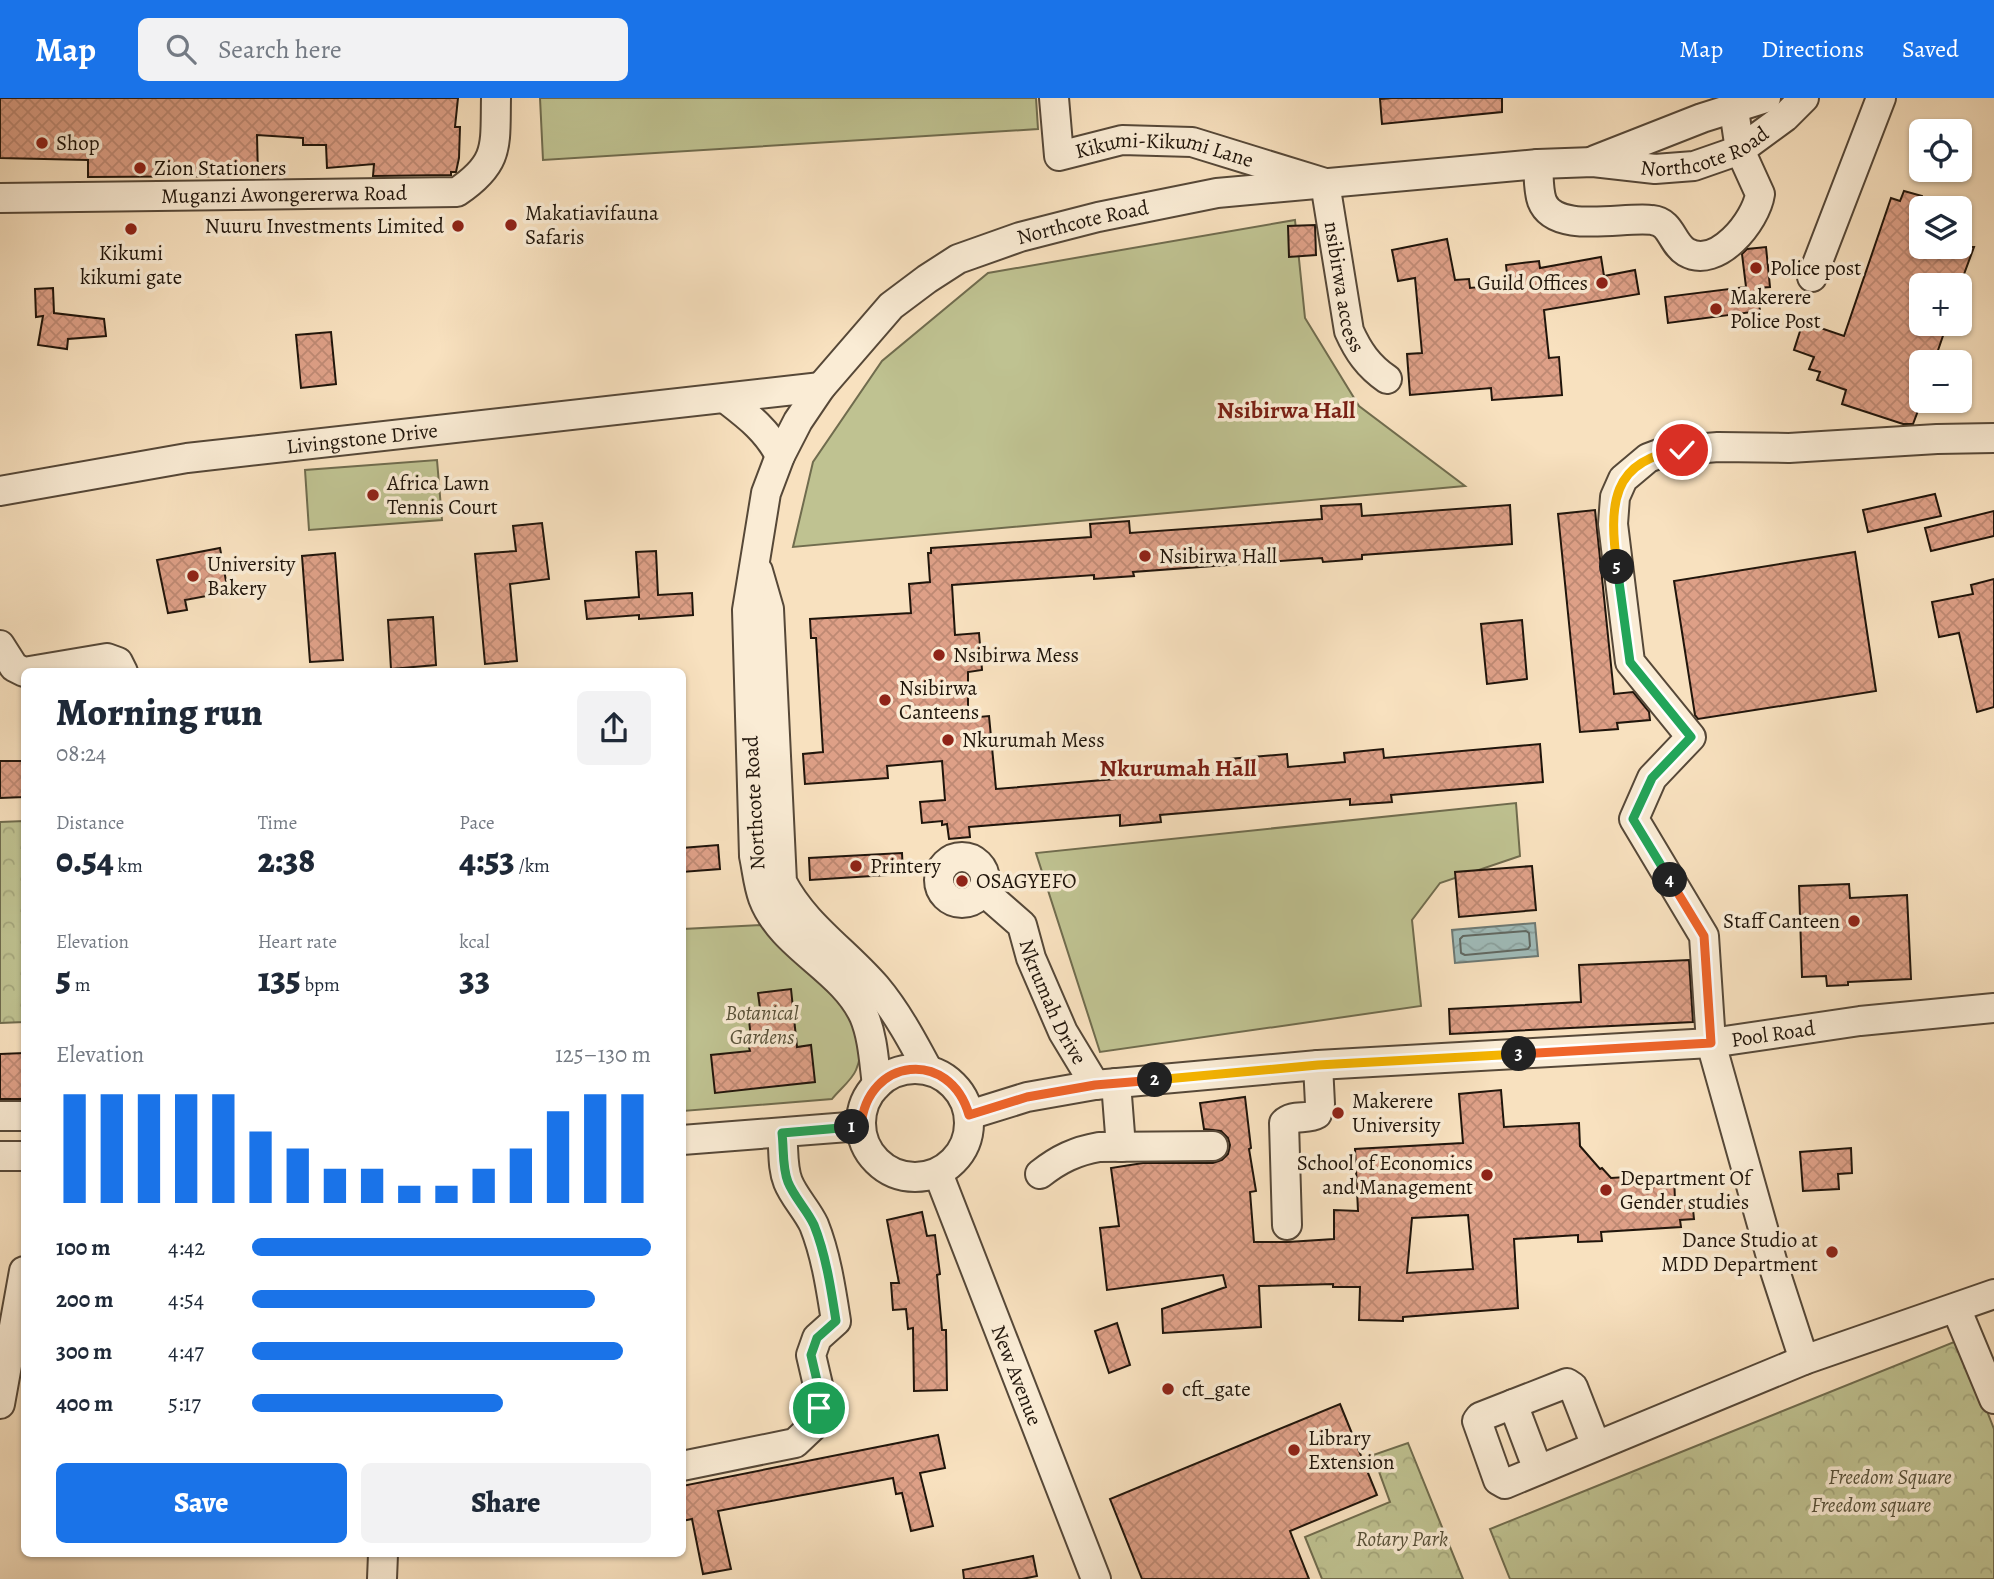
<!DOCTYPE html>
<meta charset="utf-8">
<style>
:root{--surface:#fff;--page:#f2f2f3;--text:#1f2937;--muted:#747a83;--accent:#1a73e8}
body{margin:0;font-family:Alegreya,serif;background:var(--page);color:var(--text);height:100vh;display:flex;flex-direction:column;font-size:26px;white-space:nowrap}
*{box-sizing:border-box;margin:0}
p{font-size:23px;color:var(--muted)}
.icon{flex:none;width:38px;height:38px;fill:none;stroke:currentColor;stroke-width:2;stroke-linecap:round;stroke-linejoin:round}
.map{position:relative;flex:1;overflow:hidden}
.details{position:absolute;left:21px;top:570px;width:665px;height:889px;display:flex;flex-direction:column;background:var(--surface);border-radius:10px;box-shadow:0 2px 5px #0004}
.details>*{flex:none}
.fabs{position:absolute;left:1909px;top:21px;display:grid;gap:14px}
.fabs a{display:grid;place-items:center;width:63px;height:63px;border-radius:10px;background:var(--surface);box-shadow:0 2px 5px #0004;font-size:35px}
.pin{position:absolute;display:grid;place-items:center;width:60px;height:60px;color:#fff;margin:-30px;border:4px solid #fff;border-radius:50%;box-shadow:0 2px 7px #0007}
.km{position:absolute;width:35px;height:35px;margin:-18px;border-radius:50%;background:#222;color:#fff;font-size:19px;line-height:35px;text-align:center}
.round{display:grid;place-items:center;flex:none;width:74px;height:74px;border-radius:10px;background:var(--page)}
.head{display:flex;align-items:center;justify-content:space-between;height:119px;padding:0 35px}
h1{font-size:38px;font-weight:800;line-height:52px}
.stats{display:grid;grid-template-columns:repeat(3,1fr);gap:10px;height:119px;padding:7px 35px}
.stats div{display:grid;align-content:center}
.stats b{font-size:35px;font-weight:800}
.stats small{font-size:19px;font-weight:400}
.stats p{font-size:19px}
.chart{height:196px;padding:14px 35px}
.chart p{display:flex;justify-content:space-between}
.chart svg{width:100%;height:126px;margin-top:7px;stroke:var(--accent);stroke-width:6}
.action{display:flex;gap:14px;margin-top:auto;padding:14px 35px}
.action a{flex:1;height:80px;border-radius:10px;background:var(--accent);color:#fff;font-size:28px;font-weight:800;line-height:80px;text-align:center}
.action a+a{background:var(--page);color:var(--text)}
ul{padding:0 35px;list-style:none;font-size:23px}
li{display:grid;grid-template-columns:112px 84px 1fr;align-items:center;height:52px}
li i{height:18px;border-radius:9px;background:var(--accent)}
header{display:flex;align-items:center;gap:42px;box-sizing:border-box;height:98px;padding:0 35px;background:var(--accent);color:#fff}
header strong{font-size:33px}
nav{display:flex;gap:38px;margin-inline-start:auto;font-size:24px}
.search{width:490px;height:63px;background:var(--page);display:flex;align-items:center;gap:18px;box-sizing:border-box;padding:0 24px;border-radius:10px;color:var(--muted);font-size:26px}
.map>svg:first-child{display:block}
.green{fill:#bfc291;stroke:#706c4e;stroke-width:2}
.park{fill:url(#park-crowns);stroke:#706c4e;stroke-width:2}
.water{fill:url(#water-waves);stroke:#6d7974;stroke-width:2}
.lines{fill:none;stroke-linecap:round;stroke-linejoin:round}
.shore{stroke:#606862;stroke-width:2}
.building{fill:url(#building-cross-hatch);stroke:#20150b;stroke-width:2;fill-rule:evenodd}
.minor-casing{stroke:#564838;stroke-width:32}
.minor{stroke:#faecd5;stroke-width:28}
.split-1-casing{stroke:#fff;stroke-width:14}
.split-2-casing{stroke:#fff;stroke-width:14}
.split-3-casing{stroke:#fff;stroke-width:14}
.split-4-casing{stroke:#fff;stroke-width:14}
.split-5-casing{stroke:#fff;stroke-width:14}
.split-6-casing{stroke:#fff;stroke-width:14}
.split-1{stroke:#22a559;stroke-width:9}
.split-2{stroke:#f0652b;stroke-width:9}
.split-3{stroke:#f5b400;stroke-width:9}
.split-4{stroke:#f0652b;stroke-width:9}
.split-5{stroke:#22a559;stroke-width:9}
.split-6{stroke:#f5b400;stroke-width:9}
.poi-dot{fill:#8f2418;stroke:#faecd5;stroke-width:2.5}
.labels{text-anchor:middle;stroke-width:7;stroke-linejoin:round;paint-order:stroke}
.poi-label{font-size:21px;fill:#20150b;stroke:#faecd5;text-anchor:start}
.street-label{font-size:21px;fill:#20150b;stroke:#faecd5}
.park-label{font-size:21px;font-style:italic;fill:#58523a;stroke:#faecd5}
.quarter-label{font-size:24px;font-weight:bold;fill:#7a1f14;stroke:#faecd5}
</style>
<header>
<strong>Map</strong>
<div class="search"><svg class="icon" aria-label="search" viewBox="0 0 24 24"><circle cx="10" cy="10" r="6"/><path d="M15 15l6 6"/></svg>Search here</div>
<nav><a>Map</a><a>Directions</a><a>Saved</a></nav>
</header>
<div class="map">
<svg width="1994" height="1481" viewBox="0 0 1994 1481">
<defs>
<pattern id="park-crowns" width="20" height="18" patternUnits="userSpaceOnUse" patternTransform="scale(1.75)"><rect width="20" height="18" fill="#bfc291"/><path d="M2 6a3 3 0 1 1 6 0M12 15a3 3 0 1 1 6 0" fill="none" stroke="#a4a67c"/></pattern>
<pattern id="water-waves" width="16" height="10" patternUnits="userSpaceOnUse" patternTransform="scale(1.75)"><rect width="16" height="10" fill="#a0bcba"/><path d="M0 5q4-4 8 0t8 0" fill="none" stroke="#8aa19f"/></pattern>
<pattern id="building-cross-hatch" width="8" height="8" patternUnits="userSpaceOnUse" patternTransform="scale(1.75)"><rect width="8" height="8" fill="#dea087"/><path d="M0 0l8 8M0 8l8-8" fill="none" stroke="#be8973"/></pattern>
</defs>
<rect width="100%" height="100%" fill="#f8e1bf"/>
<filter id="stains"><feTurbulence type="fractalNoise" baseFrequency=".00286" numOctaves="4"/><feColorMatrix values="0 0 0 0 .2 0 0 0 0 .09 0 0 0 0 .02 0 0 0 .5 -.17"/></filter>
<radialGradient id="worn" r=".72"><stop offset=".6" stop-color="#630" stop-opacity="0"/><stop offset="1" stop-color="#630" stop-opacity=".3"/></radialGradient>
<!-- green -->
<g class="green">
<path d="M540 0H1036L1038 31 543 62Z"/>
<path d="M1295 122 1305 220 1359 308 1465 388 793 449 813 364 882 263 988 175Z"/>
<path d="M437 362 442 422 309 432 305 372Z"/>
<path d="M1516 705 1520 758 1440 785 1412 822 1421 908 1100 954 1036 755Z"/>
<path d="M761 827C805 860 883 905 856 972 852 982 839 992 832 1001L683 1013V831Z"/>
</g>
<!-- park -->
<g class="park">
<path d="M24 723V924L0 925V724Z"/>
<path d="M1959 1242 1994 1331V1481H1510L1490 1431Z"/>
<path d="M1408 1345 1463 1481H1322L1305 1439 1390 1404 1373 1357Z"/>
</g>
<!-- water -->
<path class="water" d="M1535 825 1538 858 1455 865 1452 832Z"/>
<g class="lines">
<!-- shore -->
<path class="shore" d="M1526 833 1529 835 1530 848 1528 851 1465 857 1461 855 1460 841 1463 838Z"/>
</g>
<!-- building -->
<g class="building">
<path d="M0 0H458L455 29H460L459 60 456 74H451V77L373 78 374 66 327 70 326 47H303V40L257 37 258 78 88 79V62L0 60Z"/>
<path d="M1392 0H1502V14L1382 26 1380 1Z"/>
<path d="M1904 93 1922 98V149H1974L1960 187H1922V226H1947L1934 264H1922V302L1913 326H1903L1842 306 1846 292 1817 282 1820 274 1809 271 1814 259 1794 252 1803 224 1844 238 1891 100 1900 103Z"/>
<path d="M1315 127 1316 157 1289 159 1288 128Z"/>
<path d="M1447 141 1455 182 1469 181 1470 190 1508 186 1506 167 1539 163 1540 170 1601 159 1604 178 1635 172 1639 196 1544 212 1549 260 1559 259 1562 297 1492 302 1491 290 1410 297 1407 256 1422 255 1415 180 1398 183 1392 152Z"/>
<path d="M1766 149 1770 189 1757 190 1760 213 1668 225 1665 199 1746 189 1742 156 1747 151Z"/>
<path d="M53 190 54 215 104 221 106 238 68 241 67 251 38 247 43 218 36 219 35 191Z"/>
<path d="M331 234 336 286 301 290 296 237Z"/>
<path d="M1935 396 1941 418 1868 434 1863 412Z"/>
<path d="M1361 406 1362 418 1510 407 1512 446 1362 457V461L1323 464 1322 460 1133 474 1134 478 1094 481V477L952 487 955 537 979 535 982 572 968 574V620L989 618 996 691 1115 681 1114 671 1158 667 1159 680 1218 675 1217 662 1287 656 1288 669 1345 664 1344 655 1383 651 1384 660 1540 646 1543 684 1391 697 1392 704 1350 707V701L1160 717 1161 724 1120 728V717L969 729 970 739 949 741 947 726 942 727V723L922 725 920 704 945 702 942 663 887 668 888 680 805 686 803 656 823 654 816 540H811L810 521 911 515 909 486 930 484 928 455H931V450L1091 439 1090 426 1129 423 1130 435 1322 421 1321 408Z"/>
<path d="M1595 412 1614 596 1633 594 1649 614 1650 622 1617 625 1618 631 1580 634 1558 416Z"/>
<path d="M1994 413V438L1931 453 1925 430Z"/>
<path d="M542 425 549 481 510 486 517 563 485 566 475 456 516 453 513 428Z"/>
<path d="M220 450 228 494 185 502 187 512 168 515 157 462Z"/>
<path d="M656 453 658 497 692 495 693 517 639 521V517L587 521 585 503 639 499 636 454Z"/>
<path d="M1855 454 1876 593 1698 621 1695 617 1674 483Z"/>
<path d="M335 455 343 562 310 564 302 458Z"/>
<path d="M1994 481V609L1977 614 1959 535 1939 539 1932 504 1973 496 1971 487Z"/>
<path d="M433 519 436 567 391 571 388 522Z"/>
<path d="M1522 522 1527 581 1487 586 1481 526Z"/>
<path d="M0 663H24V699L0 700Z"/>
<path d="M718 747 720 771 682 774V750Z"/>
<path d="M902 755 903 776 810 782 809 760Z"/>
<path d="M1532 768 1536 812 1459 819 1455 774Z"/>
<path d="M1849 786 1850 800 1907 797 1911 881 1848 884V887L1827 888 1826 878 1802 879 1799 788Z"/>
<path d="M1689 862 1693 924 1450 936 1449 911 1581 904 1579 867Z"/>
<path d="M791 891 797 949 811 947 815 984 715 995 711 957 750 953 747 942 751 941 748 912 760 910 758 895Z"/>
<path d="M24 955V1001H0V956Z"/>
<path d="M1501 992 1504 1029 1579 1025 1580 1048 1600 1071 1602 1070 1611 1080 1674 1076 1675 1103 1692 1102 1694 1121 1680 1122 1681 1129 1601 1134 1602 1143 1578 1144V1137L1514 1141 1518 1210 1403 1219V1223L1359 1222 1360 1189H1333V1186L1259 1188 1261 1229 1163 1235 1162 1211 1226 1189 1223 1177 1107 1192 1100 1130 1119 1128 1111 1070 1143 1065H1213L1222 1062 1228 1056 1230 1047 1228 1040 1221 1033 1204 1031 1200 1005 1245 999 1251 1050 1249 1051 1256 1093 1250 1094 1254 1144H1288L1334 1141V1112L1358 1113 1355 1051 1463 1045 1459 996ZM1468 1117 1473 1171 1407 1175 1412 1120Z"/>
<path d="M1851 1050 1852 1075 1838 1076 1839 1091 1803 1093 1800 1054Z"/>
<path d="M922 1114 927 1138 935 1137 940 1176 937 1177 942 1232H946L947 1292 914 1293 913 1230 908 1231 906 1211 893 1212 891 1185H899L887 1122Z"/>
<path d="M1117 1225 1130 1267 1109 1275 1095 1233Z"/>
<path d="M1340 1306 1377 1397 1290 1433 1309 1481H1142L1110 1401Z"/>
<path d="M938 1337 945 1370 920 1375 933 1428 911 1433 902 1395 896 1396 893 1380 718 1413 731 1471 703 1476 692 1421 682 1423V1388Z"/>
<path d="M1033 1458 1037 1478 1022 1481H964L963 1472Z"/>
</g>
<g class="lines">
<defs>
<g id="minor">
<path id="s1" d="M1054 0 1059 58 1122 42 1192 44 1325 85 1349 233C1358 253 1368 268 1387 281"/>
<path d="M1595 62 1702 20 1766 0"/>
<path d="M1538 66C1539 77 1538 92 1542 103 1555 137 1624 118 1652 122 1672 124 1671 145 1686 154 1717 172 1756 123 1760 96L1740 52 1734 12"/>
<path id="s2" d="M0 100 457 94C500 65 495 48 496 0"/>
<path d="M1812 179 1881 0"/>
<path d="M726 301C748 318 768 333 780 358"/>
<path id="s3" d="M0 393 187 360 821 289"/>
<path d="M758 473 769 511 782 784C804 827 845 853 876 889 897 914 913 944 928 972"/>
<path d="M0 547 14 569 24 574 107 560 118 564 123 574"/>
<circle cx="962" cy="782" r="23"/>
<path id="s4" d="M982 792 1022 827 1031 860 1063 934 1095 987"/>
<circle cx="915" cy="1025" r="54"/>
<path d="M1116 985 1121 1049"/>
<path id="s5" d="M877 987C874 965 873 939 864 918 842 870 782 850 763 800 758 786 757 772 754 758L747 512 766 395 780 358 798 323 821 289 891 208 927 181 958 161 1020 139 1098 119 1217 95 1538 66 1593 64 1655 71 1694 68 1740 52 1785 19 1804 0"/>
<path id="s6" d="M969 1017 1027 999 1095 987 1318 967 1711 945 1860 923 1994 910"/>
<path d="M0 1018H24"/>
<path d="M682 1042 861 1028"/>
<path d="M0 1058H24"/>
<path id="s7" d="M938 1075 1096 1481"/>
<path d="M1040 1076C1059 1061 1076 1053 1099 1049L1213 1048"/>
<path d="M1287 1127 1284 1025C1293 1016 1307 1022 1317 1016L1320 1006 1318 967"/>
<path d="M1956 1210 1994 1301"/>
<path d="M1804 1262 1775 1173 1711 945 1704 838 1634 721 1652 680 1691 639 1630 564 1613 426 1615 399 1623 381 1648 360 1664 354 1682 352 1718 349 1789 350 1937 341 1994 340"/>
<path d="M0 1306 24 1173"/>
<path d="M1513 1306 1538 1372"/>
<path d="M1596 1348 1573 1289 1567 1285 1480 1319 1477 1323 1498 1382 1505 1386 1804 1262 1994 1196"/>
<path d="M682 1368 795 1345 813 1328 819 1310 818 1287 811 1257 817 1240 836 1223C831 1191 826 1157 814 1127 807 1112 794 1099 788 1084 782 1069 784 1051 782 1035"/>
<path d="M382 1481 383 1456"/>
</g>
</defs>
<!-- minor casing -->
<use href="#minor" class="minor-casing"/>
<!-- minor -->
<use href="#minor" class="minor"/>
</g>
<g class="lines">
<defs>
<path id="split-1" d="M819 1310 818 1287 811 1257 817 1240 836 1223C831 1191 826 1157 814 1127 807 1112 794 1099 788 1084 782 1069 784 1051 782 1035L852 1029"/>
<path id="split-2" d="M852 1029 861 1028C867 959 950 950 969 1017L1027 999 1095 987 1155 982"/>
<path id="split-3" d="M1155 982 1318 967 1519 956"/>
<path id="split-4" d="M1519 956 1711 945 1704 838 1670 782"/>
<path id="split-5" d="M1617 469 1630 564 1691 639 1652 680 1633 721 1670 782"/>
<path id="split-6" d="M1617 469C1609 408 1610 361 1682 352"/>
</defs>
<!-- split-1 casing -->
<use href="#split-1" class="split-1-casing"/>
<!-- split-2 casing -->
<use href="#split-2" class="split-2-casing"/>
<!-- split-3 casing -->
<use href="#split-3" class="split-3-casing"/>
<!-- split-4 casing -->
<use href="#split-4" class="split-4-casing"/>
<!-- split-5 casing -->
<use href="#split-5" class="split-5-casing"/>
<!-- split-6 casing -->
<use href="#split-6" class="split-6-casing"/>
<!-- split-1 -->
<use href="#split-1" class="split-1"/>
<!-- split-2 -->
<use href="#split-2" class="split-2"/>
<!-- split-3 -->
<use href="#split-3" class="split-3"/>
<!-- split-4 -->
<use href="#split-4" class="split-4"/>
<!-- split-5 -->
<use href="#split-5" class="split-5"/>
<!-- split-6 -->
<use href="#split-6" class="split-6"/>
</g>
<!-- markers -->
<g class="poi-dot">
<circle cx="42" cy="45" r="7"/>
<circle cx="140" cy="70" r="7"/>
<circle cx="511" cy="127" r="7"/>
<circle cx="458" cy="128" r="7"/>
<circle cx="131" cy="131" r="7"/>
<circle cx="1756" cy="170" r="7"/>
<circle cx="1602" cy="185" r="7"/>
<circle cx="1716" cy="211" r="7"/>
<circle cx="373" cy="397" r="7"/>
<circle cx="1145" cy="458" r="7"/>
<circle cx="193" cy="478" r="7"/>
<circle cx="939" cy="557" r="7"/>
<circle cx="885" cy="602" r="7"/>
<circle cx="948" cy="642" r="7"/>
<circle cx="856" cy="768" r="7"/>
<circle cx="962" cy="783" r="7"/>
<circle cx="1854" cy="823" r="7"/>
<circle cx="1338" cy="1015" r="7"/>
<circle cx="1487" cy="1077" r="7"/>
<circle cx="1606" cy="1092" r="7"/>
<circle cx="1832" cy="1154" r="7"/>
<circle cx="1168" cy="1291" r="7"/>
<circle cx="1294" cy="1352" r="7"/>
</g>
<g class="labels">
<!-- poi labels -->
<g class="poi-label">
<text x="56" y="52">Shop</text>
<text x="154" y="77">Zion Stationers</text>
<text x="525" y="122">Makatiavifauna<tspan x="525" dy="24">Safaris</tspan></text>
<text x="444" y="135" text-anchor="end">Nuuru Investments Limited</text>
<text x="131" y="162" text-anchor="middle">Kikumi<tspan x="131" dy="24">kikumi gate</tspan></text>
<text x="1770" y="177">Police post</text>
<text x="1588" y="192" text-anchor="end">Guild Offices</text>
<text x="1730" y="206">Makerere<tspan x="1730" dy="24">Police Post</tspan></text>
<text x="387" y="392">Africa Lawn<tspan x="387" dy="24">Tennis Court</tspan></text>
<text x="1159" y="465">Nsibirwa Hall</text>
<text x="207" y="473">University<tspan x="207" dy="24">Bakery</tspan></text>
<text x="953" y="564">Nsibirwa Mess</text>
<text x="899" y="597">Nsibirwa<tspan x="899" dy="24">Canteens</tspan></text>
<text x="962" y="649">Nkurumah Mess</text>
<text x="870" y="775">Printery</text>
<text x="976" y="790">OSAGYEFO</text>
<text x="1840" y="830" text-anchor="end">Staff Canteen</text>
<text x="1352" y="1010">Makerere<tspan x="1352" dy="24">University</tspan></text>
<text x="1473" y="1072" text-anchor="end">School of Economics<tspan x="1473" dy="24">and Management</tspan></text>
<text x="1620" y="1087">Department Of<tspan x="1620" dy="24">Gender studies</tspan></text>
<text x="1818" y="1149" text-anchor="end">Dance Studio at<tspan x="1818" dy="24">MDD Department</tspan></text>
<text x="1182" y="1298">cft_gate</text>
<text x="1308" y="1347">Library<tspan x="1308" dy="24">Extension</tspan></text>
</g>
<!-- street labels -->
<g class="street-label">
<text dy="7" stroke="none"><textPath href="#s5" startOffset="1704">Northcote Road</textPath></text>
<text dy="7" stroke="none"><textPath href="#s1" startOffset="166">Kikumi-Kikumi Lane</textPath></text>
<text dy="7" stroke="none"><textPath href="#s2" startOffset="284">Muganzi Awongererwa Road</textPath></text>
<text dy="7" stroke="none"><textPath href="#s5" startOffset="1074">Northcote Road</textPath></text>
<text dy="7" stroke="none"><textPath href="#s1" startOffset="438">nsibirwa access</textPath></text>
<text dy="7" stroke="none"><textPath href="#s3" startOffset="366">Livingstone Drive</textPath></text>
<text transform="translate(754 705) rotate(-93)" y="7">Northcote Road</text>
<text dy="7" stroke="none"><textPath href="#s4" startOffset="136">Nkrumah Drive</textPath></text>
<text dy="7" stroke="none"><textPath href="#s6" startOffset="810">Pool Road</textPath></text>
<text dy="7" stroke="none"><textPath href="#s7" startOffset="217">New Avenue</textPath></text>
</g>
<!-- park labels -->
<g class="park-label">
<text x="762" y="922">Botanical<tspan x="762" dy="24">Gardens</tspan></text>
<text x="1890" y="1386">Freedom Square</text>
<text x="1871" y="1414">Freedom square</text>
<text x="1402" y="1448">Rotary Park</text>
</g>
<!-- quarter labels -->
<g class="quarter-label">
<text x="1286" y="320">Nsibirwa Hall</text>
<text x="1178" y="678">Nkurumah Hall</text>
</g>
</g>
<rect width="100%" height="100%" filter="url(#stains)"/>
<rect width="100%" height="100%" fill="url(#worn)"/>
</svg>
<div class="fabs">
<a><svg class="icon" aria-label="locate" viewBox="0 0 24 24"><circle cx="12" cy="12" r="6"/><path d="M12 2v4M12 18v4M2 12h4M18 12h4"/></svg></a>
<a><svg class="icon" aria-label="layers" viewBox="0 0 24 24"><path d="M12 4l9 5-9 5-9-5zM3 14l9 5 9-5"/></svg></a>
<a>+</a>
<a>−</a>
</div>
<div class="pin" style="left:819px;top:1310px;background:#1e9e55"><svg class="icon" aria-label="arrive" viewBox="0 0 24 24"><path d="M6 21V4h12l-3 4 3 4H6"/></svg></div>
<div class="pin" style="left:1682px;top:352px;background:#d93025"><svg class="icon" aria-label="check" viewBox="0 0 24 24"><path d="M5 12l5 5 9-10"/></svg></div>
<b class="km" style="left:852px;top:1029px">1</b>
<b class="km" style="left:1155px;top:982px">2</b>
<b class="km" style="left:1519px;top:956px">3</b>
<b class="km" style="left:1670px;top:782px">4</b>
<b class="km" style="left:1617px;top:469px">5</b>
<section class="details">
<div class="head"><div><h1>Morning run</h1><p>08:24</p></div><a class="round"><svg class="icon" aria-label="share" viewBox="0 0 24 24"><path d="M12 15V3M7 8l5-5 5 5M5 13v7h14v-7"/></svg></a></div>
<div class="stats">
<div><p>Distance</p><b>0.54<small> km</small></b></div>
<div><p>Time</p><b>2:38</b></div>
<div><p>Pace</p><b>4:53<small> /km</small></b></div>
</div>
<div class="stats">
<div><p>Elevation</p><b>5<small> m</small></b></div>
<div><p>Heart rate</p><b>135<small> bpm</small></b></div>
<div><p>kcal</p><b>33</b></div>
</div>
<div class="chart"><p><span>Elevation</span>125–130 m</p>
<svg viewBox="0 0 160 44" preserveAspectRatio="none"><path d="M5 44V6M15 44V6M25 44V6M35 44V6M45 44V6M55 44V19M65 44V25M75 44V32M85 44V32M95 44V38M105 44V38M115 44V32M125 44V25M135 44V12M145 44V6M155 44V6"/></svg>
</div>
<ul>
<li><b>100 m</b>4:42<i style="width:100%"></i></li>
<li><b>200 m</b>4:54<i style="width:86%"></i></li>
<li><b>300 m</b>4:47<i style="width:93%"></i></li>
<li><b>400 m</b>5:17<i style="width:63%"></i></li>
</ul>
<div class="action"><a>Save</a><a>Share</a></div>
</section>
</div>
